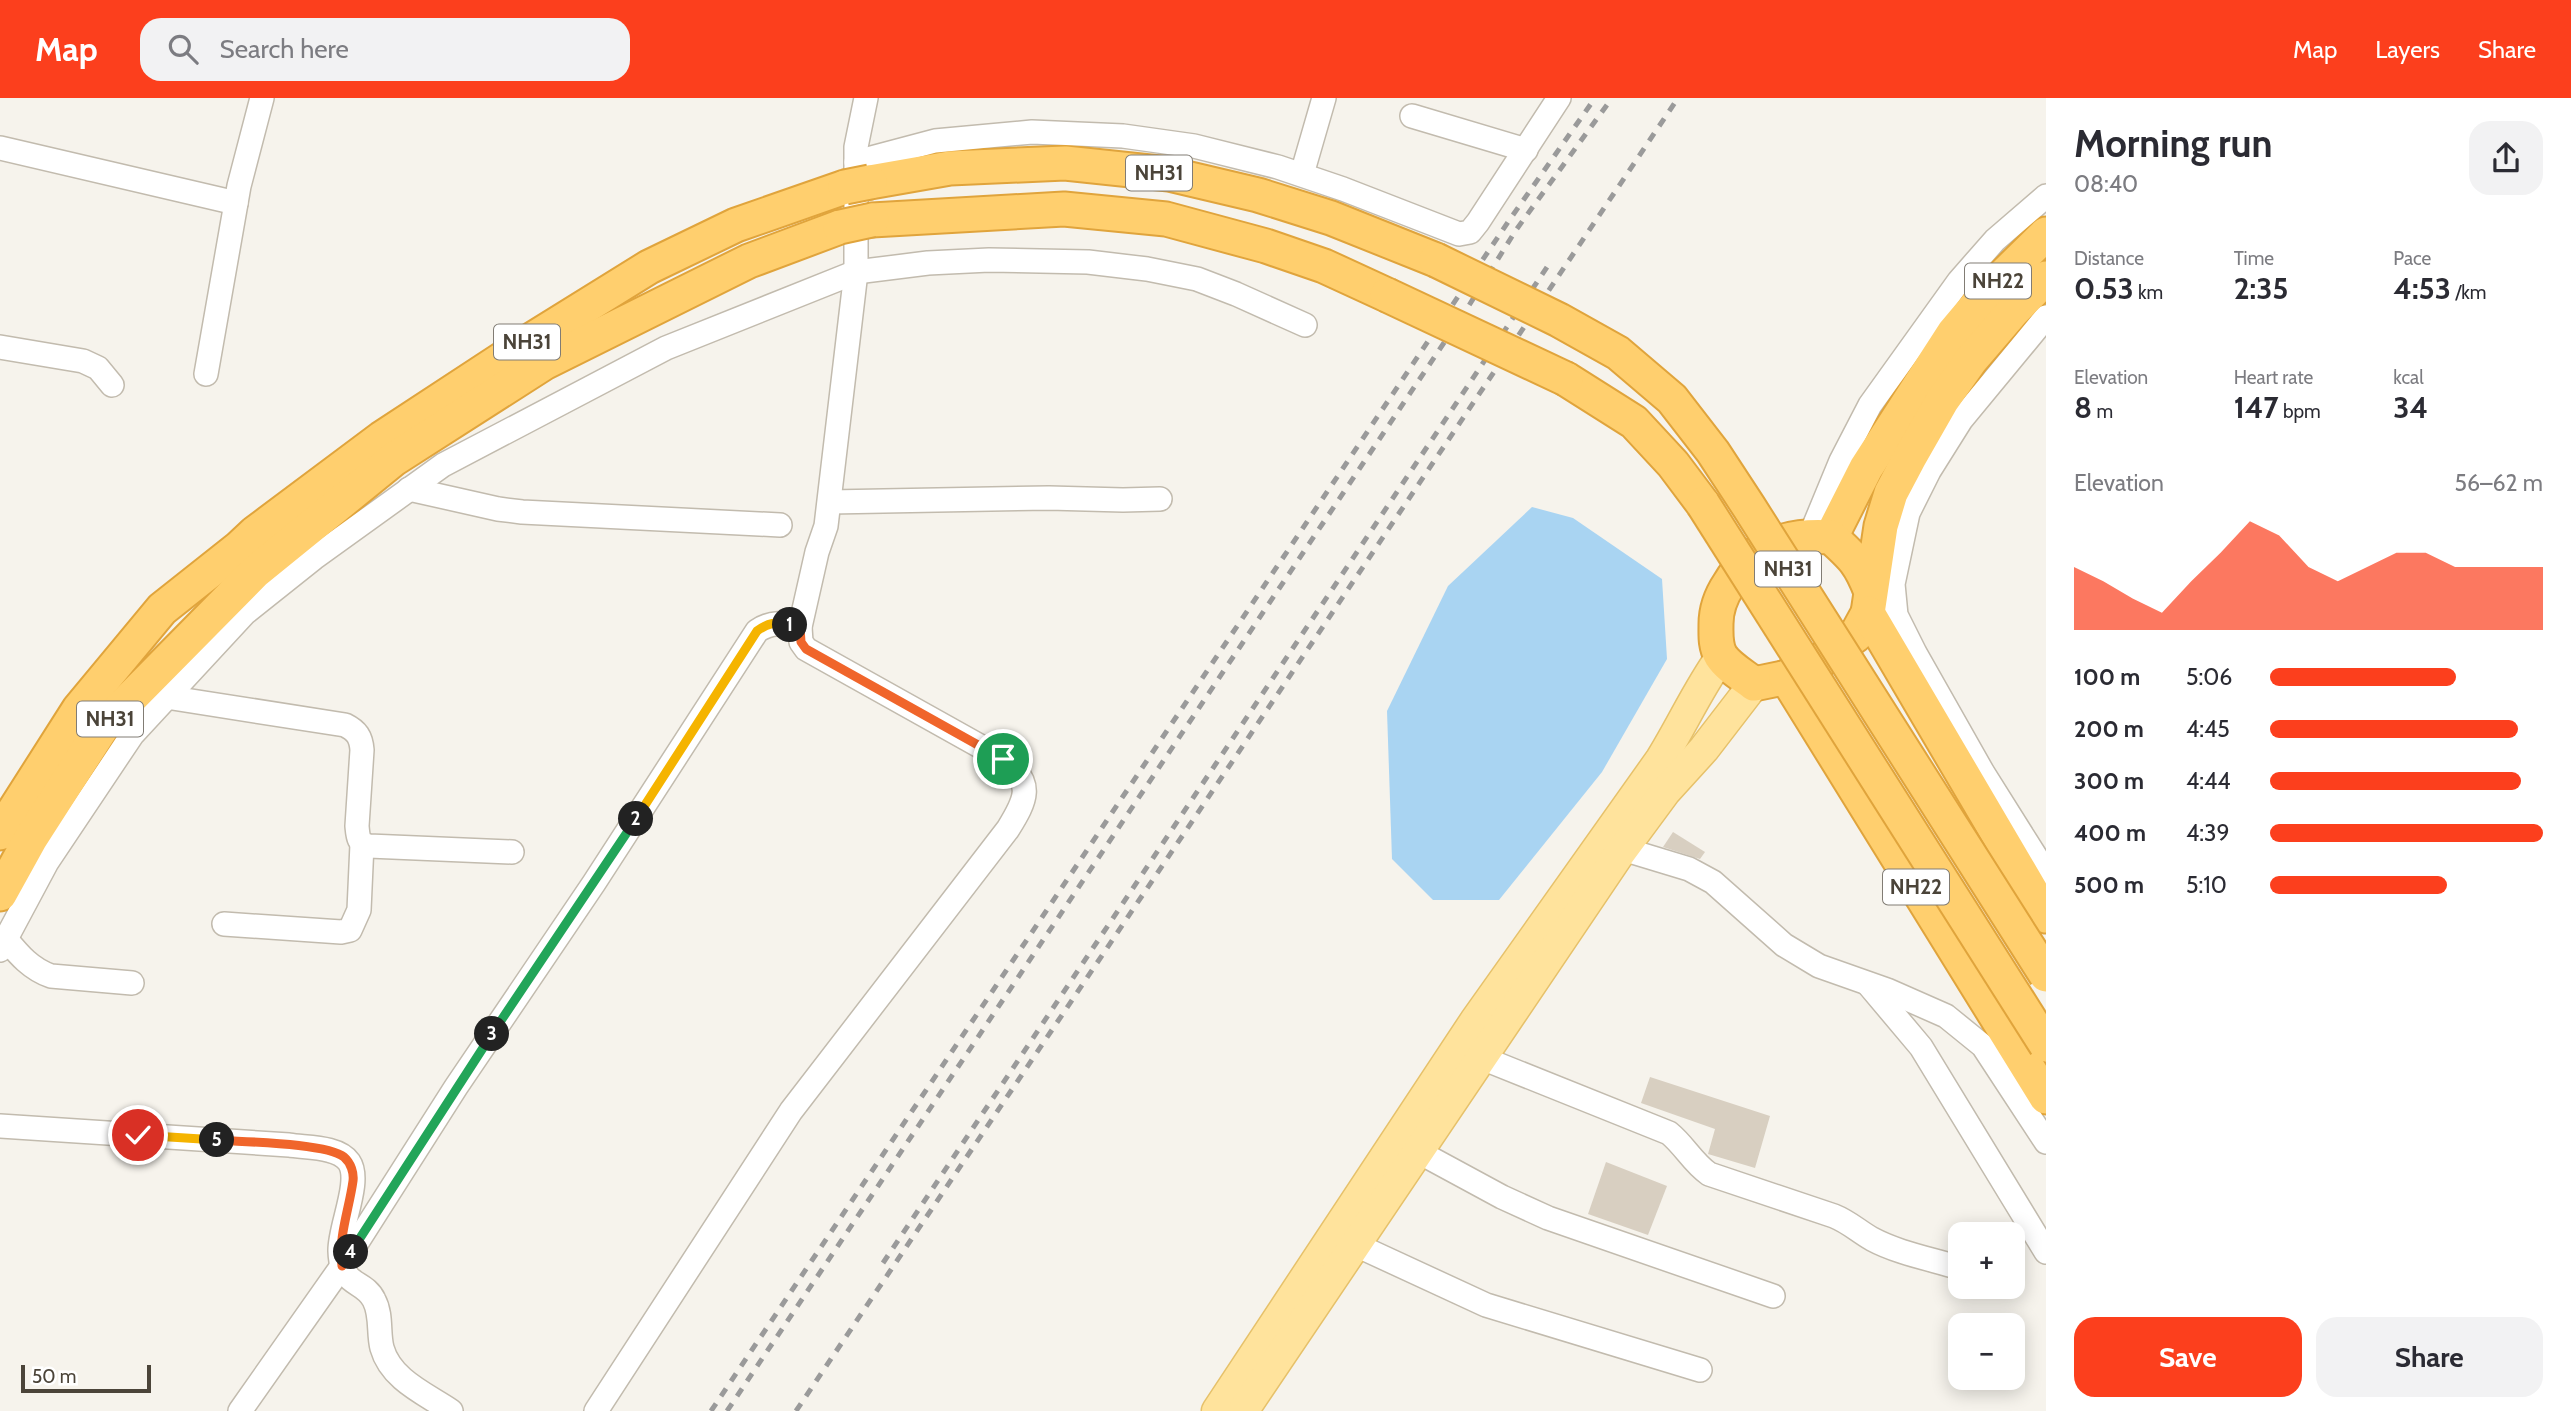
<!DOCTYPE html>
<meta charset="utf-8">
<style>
:root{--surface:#fff;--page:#f2f2f3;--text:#2b2b33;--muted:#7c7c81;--accent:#fc3f1d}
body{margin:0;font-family:Cabin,sans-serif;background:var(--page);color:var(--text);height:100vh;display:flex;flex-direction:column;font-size:26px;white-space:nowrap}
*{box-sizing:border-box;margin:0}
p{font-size:23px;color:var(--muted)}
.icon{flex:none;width:38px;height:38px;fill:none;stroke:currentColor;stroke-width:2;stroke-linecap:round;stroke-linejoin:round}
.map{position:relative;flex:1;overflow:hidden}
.side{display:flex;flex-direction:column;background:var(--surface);width:525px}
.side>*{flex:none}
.tools{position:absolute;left:1948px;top:1124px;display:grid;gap:14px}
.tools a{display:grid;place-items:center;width:77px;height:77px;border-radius:14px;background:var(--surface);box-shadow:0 4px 18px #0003;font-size:35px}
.scale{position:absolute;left:21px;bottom:18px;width:130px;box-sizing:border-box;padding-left:7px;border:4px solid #4b4439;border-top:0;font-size:19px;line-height:24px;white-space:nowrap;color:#4b4439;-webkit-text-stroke:5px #fff;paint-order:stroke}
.pin{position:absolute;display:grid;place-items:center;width:60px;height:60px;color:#fff;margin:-30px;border:4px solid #fff;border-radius:50%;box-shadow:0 2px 7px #0007}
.km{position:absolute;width:35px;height:35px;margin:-18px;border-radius:50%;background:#222;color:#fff;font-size:19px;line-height:35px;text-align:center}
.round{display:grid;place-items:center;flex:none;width:74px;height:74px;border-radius:21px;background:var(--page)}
.overview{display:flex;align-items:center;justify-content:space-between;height:119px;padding:0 28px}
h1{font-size:38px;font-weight:700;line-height:52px}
.stats{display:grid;grid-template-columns:repeat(3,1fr);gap:10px;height:119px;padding:7px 28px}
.stats div{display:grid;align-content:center}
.stats b{font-size:30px;font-weight:700}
.stats small{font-size:19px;font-weight:400}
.stats p{font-size:19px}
.chart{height:196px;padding:14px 28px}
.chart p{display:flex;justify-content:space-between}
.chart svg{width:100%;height:126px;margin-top:7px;fill:var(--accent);opacity:.7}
.primary-button{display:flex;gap:14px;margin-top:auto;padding:14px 28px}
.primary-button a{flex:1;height:80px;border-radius:21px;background:var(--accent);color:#fff;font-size:28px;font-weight:700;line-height:80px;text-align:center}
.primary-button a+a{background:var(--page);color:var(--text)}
ul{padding:0 28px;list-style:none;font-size:23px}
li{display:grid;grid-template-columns:112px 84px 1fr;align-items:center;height:52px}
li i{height:18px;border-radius:9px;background:var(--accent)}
header{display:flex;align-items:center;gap:42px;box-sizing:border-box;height:98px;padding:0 35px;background:var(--accent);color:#fff}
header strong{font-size:33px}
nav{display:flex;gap:38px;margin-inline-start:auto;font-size:24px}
.search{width:490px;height:63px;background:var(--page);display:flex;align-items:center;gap:18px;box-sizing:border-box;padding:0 24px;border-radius:21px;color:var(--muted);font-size:26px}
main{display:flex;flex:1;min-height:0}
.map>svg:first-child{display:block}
.water{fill:#a9d4f2}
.building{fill:#d8cfc1}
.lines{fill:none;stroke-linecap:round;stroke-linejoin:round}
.minor-casing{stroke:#c2bbae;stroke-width:26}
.major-casing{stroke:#e6c16a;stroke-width:33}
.highway-casing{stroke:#e0a43c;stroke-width:37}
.minor{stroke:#fff;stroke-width:23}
.major{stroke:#ffe39c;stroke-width:30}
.highway{stroke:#ffcf6e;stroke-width:33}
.rail{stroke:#9a9a9a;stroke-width:5;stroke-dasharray:9 9;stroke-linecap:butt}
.highway-bridge-casing{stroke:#e0a43c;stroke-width:37;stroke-linecap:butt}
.highway-bridge{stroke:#ffcf6e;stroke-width:33}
.split-1-casing{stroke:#fff;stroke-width:14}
.split-2-casing{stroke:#fff;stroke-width:14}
.split-3-casing{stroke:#fff;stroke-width:14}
.split-4-casing{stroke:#fff;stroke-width:14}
.split-5-casing{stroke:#fff;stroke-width:14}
.split-6-casing{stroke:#fff;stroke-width:14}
.split-1{stroke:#f0652b;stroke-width:9}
.split-2{stroke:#f5b400;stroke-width:9}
.split-3{stroke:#22a559;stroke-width:9}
.split-4{stroke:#22a559;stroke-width:9}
.split-5{stroke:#f0652b;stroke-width:9}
.split-6{stroke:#f5b400;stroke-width:9}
.labels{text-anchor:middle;stroke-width:6;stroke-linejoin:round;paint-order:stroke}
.shield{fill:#fff;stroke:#817c74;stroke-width:2}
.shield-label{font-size:21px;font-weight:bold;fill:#4b4439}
</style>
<header>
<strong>Map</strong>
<div class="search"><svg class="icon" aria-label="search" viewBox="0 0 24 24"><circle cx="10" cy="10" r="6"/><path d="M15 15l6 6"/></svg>Search here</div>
<nav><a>Map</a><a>Layers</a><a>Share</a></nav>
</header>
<main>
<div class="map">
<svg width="2046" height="1313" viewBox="0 0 2046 1313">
<rect width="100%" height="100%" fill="#f6f3ec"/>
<!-- water -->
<path class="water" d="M1532 409 1573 420 1662 481 1667 561 1602 674 1499 802H1433L1392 761 1387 613 1448 488Z"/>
<!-- building -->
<g class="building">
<path d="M1673 734 1705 754 1700 761 1663 749Z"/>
<path d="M1650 979 1770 1018 1755 1070 1708 1056 1715 1031 1641 1005Z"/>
<path d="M1606 1064 1667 1088 1648 1137 1588 1116Z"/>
</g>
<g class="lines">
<defs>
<g id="minor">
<path d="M1412 18 1526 52"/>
<path d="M0 50 236 105"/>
<path d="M856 64 935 43 1032 34 1123 38 1194 48 1278 69 1343 91 1459 136 1470 134 1478 124 1559 0"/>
<path d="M1302 76 1324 0"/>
<path d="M2046 219 1961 322 1929 373 1908 415 1893 486 1896 517 1915 555 1983 675 2046 775"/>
<path d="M0 249 83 263 98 270 112 287"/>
<path d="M206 276 239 88 262 0"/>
<path d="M409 391 498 411 522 414 780 427"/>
<path d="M830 404 1049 400 1123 402 1160 401"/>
<path d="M1810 438 1841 363 1870 307 1959 183 1995 142 2046 98"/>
<path d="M166 599 345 627C357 633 361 639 362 652L357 728C358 739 358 745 369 748L512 754"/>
<path d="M1623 751 1689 771 1713 784 1784 847 1819 868 1887 892 1946 918 1983 948 2046 1044"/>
<path d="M224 826 341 834 350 832 359 812 362 746"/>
<path d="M6 841C19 857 31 871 51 878L132 885"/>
<path d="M0 852 47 764 132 637 245 515 314 460 443 367 666 250 856 174 928 165 989 162 1088 164 1147 171 1197 181 1236 196 1305 227"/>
<path d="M1868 886 1921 949 2046 1154"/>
<path d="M1482 960 1669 1035C1685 1048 1692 1064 1709 1076L1834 1118C1849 1124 1858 1133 1872 1141 1898 1155 1931 1161 1960 1170"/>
<path d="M0 1028 289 1047C306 1050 338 1048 349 1064 362 1083 339 1130 340 1153 341 1190 364 1181 374 1202 382 1217 378 1235 382 1250 391 1282 426 1296 451 1313"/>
<path d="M1417 1053 1502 1099 1548 1120 1773 1198"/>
<path d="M1354 1146 1486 1207 1700 1272"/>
<path d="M240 1313 342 1168 456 989 594 785 757 533C772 523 782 525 800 529"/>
<path d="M596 1313 791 1013 1008 731C1026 702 1035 685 1003 661L806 551 801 544 800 529 817 454 826 428 856 174V49L866 0"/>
</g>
<g id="major">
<path d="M1217 1313 1475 923 1661 661C1682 627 1698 591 1721 559"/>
<path d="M1243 1313 1617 759 1665 694 1704 651 1754 586"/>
</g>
<g id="highway">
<path d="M870 84 950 70 1065 65 1169 76 1258 97 1331 120 1436 162"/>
<path d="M872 122 1064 111 1166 121 1266 148 1324 168 1387 197"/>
<path d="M1566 281 1634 324 1673 366 1703 406"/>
<path d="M1831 439 1866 370 1954 234 1991 190 2046 136"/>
<path d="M1871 494C1860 465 1853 459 1831 439 1788 436 1751 448 1729 486 1721 498 1716 512 1716 526 1716 537 1715 548 1721 558 1728 569 1744 578 1754 586L1802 576 1856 537 1868 515 1881 428 1891 395 1910 359 1942 303 1971 262 2013 213 2046 180"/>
<path d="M1868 515 2046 818"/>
<path d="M1786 579 2046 999"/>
<path d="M0 735 79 611 162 511 239 450 255 435 382 340 533 241 649 169 736 127 845 89"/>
<path d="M0 796 31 740 103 628 255 474 394 361 544 265 749 163 840 129"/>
</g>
</defs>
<!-- minor casing -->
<use href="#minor" class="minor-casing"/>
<!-- major casing -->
<use href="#major" class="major-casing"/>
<!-- highway casing -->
<use href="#highway" class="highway-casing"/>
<!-- minor -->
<use href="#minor" class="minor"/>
<!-- major -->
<use href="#major" class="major"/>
<!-- highway -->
<use href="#highway" class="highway"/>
<!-- rail -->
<g class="rail">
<path d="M883 1165 1547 169"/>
<path d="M711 1313 1508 124 1595 0"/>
<path d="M727 1313 1468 209 1516 132 1612 0"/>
<path d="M796 1313 1678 0"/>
</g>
<defs>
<g id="highway-bridge">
<path d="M845 89 870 84"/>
<path d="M840 129 872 122"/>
<path d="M1436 162 1559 222 1618 255 1672 301 1713 354 1749 409 2046 877"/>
<path d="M1387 197 1566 281"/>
<path d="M1703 406 2046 947"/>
</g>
</defs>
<!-- highway-bridge casing -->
<use href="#highway-bridge" class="highway-bridge-casing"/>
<!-- highway-bridge -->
<use href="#highway-bridge" class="highway-bridge"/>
</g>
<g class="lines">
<defs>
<path id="split-1" d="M790 527 800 529 801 544 806 551 1003 661"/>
<path id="split-2" d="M636 721 757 533C768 525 776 523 790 527"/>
<path id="split-3" d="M492 936 636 721"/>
<path id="split-4" d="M351 1154 492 936"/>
<path id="split-5" d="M217 1042C243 1044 327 1045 344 1059 351 1065 354 1075 353 1083 349 1112 338 1139 342 1168L351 1154"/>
<path id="split-6" d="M138 1037 217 1042"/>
</defs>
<!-- split-1 casing -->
<use href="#split-1" class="split-1-casing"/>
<!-- split-2 casing -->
<use href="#split-2" class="split-2-casing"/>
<!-- split-3 casing -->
<use href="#split-3" class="split-3-casing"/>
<!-- split-4 casing -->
<use href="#split-4" class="split-4-casing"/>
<!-- split-5 casing -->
<use href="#split-5" class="split-5-casing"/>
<!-- split-6 casing -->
<use href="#split-6" class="split-6-casing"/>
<!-- split-1 -->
<use href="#split-1" class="split-1"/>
<!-- split-2 -->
<use href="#split-2" class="split-2"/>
<!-- split-3 -->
<use href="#split-3" class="split-3"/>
<!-- split-4 -->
<use href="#split-4" class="split-4"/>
<!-- split-5 -->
<use href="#split-5" class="split-5"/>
<!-- split-6 -->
<use href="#split-6" class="split-6"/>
</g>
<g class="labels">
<!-- shield labels -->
<g class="shield">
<rect x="1126" y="57.5" width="66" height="35" rx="5"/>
<rect x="1965" y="165.5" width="66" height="35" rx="5"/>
<rect x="494" y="226.5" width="66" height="35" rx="5"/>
<rect x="1755" y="453.5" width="66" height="35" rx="5"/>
<rect x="77" y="603.5" width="66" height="35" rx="5"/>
<rect x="1883" y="771.5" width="66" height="35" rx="5"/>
</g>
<g class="shield-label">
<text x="1159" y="82">NH31</text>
<text x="1998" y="190">NH22</text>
<text x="527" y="251">NH31</text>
<text x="1788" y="478">NH31</text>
<text x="110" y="628">NH31</text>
<text x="1916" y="796">NH22</text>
</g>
</g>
</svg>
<div class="tools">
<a>+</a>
<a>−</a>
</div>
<div class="scale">50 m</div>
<div class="pin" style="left:1003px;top:661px;background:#1e9e55"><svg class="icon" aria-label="arrive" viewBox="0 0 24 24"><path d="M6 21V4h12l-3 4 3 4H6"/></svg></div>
<div class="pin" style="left:138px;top:1037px;background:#d93025"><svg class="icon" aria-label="check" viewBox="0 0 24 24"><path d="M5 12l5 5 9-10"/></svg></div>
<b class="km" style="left:790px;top:527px">1</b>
<b class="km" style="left:636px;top:721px">2</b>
<b class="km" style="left:492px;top:936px">3</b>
<b class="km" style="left:351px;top:1154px">4</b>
<b class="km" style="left:217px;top:1042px">5</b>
</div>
<section class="side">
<div class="overview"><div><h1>Morning run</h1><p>08:40</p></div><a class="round"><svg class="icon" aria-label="share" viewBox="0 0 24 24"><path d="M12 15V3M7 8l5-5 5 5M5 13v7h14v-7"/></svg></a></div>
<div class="stats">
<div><p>Distance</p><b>0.53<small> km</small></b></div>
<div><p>Time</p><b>2:35</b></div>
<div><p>Pace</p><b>4:53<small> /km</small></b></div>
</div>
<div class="stats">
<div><p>Elevation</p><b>8<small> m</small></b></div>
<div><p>Heart rate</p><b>147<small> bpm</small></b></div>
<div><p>kcal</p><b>34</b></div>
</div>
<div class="chart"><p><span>Elevation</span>56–62 m</p>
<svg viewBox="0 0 160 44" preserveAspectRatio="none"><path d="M0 44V22L10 27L20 33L30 38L40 27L50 17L60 6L70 11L80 22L90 27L100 22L110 17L120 17L130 22L140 22L150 22L160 22V44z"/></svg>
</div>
<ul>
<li><b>100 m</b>5:06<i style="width:68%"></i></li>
<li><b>200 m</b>4:45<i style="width:91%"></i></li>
<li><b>300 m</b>4:44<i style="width:92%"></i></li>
<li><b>400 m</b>4:39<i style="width:100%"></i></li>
<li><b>500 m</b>5:10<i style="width:65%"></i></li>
</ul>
<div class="primary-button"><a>Save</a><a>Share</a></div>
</section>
</main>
